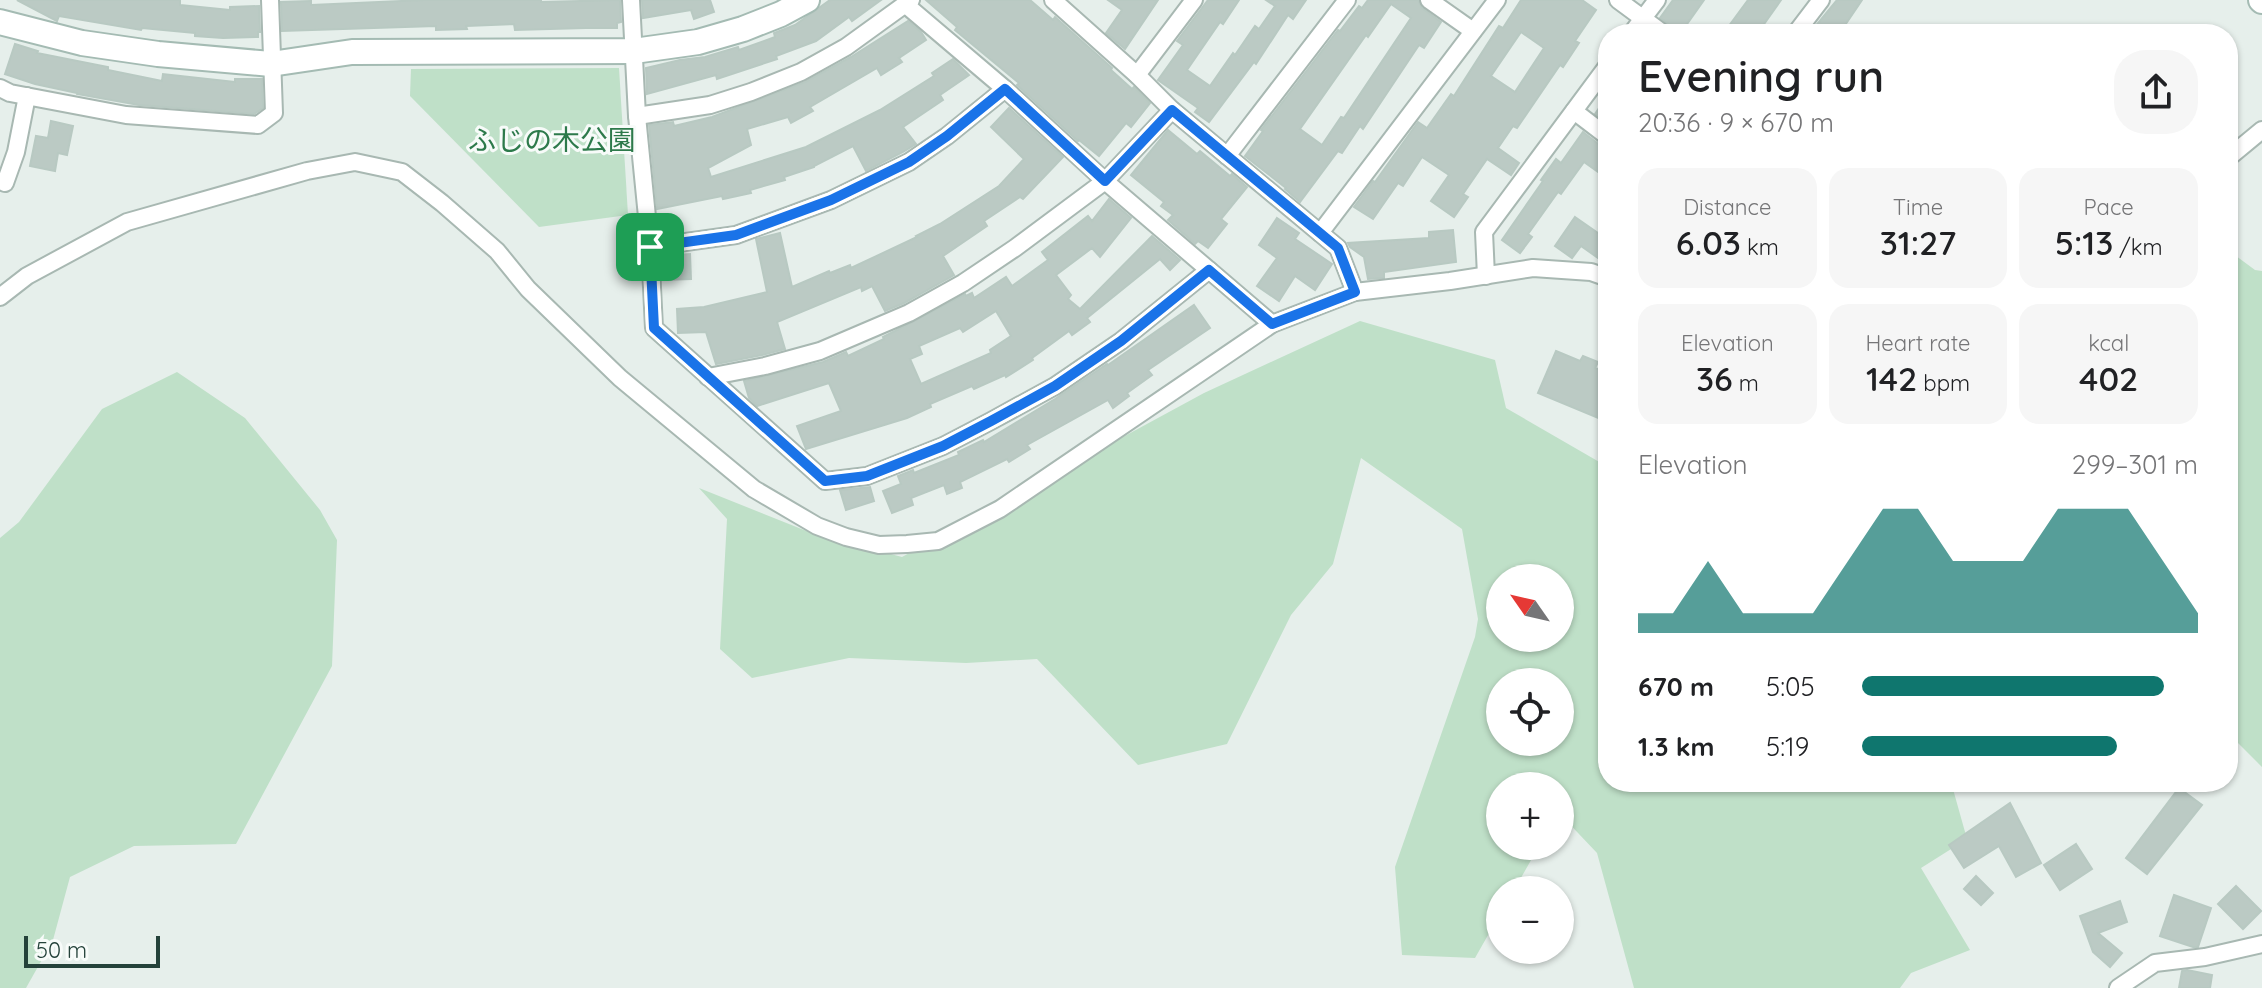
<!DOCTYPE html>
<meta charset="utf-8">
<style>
:root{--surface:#fff;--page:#f6f6f6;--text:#202124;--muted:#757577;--accent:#0f766e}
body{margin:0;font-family:Quicksand,"Noto Sans JP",sans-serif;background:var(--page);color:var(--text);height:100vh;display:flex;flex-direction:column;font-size:30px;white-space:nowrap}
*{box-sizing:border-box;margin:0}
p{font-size:26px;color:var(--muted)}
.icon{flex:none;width:44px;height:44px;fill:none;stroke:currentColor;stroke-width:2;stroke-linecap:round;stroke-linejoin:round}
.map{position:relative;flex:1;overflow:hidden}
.sheet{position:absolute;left:1598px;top:24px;width:640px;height:768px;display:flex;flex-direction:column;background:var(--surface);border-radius:32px;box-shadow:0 2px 6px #0004}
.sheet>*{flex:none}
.needle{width:52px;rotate:304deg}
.buttons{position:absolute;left:1486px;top:564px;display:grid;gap:16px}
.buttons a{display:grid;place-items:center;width:88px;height:88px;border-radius:50%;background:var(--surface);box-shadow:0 2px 6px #0004;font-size:40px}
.scale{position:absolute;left:24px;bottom:20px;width:136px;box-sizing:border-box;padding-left:8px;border:4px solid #24423a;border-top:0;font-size:22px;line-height:28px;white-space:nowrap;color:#24423a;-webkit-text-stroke:6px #f7fbf9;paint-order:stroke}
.pin{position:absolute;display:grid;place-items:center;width:68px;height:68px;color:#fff;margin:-34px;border-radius:16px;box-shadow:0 4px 12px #0006}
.round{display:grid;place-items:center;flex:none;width:84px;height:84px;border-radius:32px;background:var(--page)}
.summary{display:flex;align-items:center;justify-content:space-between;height:136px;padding:0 40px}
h1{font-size:44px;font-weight:600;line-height:60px}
.metrics{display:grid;grid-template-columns:repeat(3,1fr);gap:12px;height:136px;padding:8px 40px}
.metrics div{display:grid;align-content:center;border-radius:20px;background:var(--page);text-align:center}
.metrics b{font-size:34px;font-weight:600}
.metrics small{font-size:22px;font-weight:400}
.metrics p{font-size:22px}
.chart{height:224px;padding:16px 40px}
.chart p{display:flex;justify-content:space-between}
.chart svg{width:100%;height:144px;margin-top:8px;fill:var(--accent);opacity:.7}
ul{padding:0 40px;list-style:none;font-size:26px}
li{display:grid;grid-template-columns:128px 96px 1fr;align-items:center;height:60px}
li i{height:20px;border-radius:10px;background:var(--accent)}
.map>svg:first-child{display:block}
.green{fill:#bfe0c8;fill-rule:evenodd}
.building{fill:#bbcac4;stroke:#b8c9c2;stroke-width:2;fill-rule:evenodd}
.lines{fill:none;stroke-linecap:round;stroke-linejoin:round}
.street-casing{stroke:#a8b8b2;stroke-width:20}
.secondary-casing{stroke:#a4bbb3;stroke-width:28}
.street{stroke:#fff;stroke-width:16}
.secondary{stroke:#fff;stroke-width:24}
.route-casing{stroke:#fff;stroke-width:16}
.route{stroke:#1a73e8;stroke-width:10}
.labels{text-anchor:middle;stroke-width:6;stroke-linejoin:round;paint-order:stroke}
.park-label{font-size:28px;fill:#2d7a4b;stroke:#f7fbf9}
</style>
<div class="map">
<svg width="2262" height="988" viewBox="0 0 2262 988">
<rect width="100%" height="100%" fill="#e6efeb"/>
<!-- green -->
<g class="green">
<path d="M619 68 628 215 539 227 410 96 411 69Z"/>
<path d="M2228 250 2255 270 2262 271V767L2228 733Z"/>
<path d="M1360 321 1495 360 1506 408 1608 467V782H1951L1967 839 1921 868 1970 950 1911 973 1900 988H1634L1597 853 1560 814V786H1500V846H1539L1514 890H1500V914L1475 958 1402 955 1395 867 1475 637 1478 619 1462 529 1361 458 1333 564 1291 615 1227 744 1138 765 1037 659 966 663 849 658 752 678 720 649 727 519 699 488 809 532 902 557 1204 393ZM1500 578H1560V638H1500ZM1500 682H1560V742H1500Z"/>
<path d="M177 372 245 418 320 510 337 540 332 666 236 844 134 846 70 877 53 940 26 988H0V538L19 522 102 409Z"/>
</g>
<!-- building -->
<g class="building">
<path d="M17 0H180V5L230 10V7L259 6 260 32H258V37L223 38 195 36V33L142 28 141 30 59 16 57 21Z"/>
<path d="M424 0H541V2L620 0 621 22 617 23V28H586L515 30 514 24 466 26 467 29 436 30V26L282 31 281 2 311 1V5Z"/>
<path d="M642 0H710L714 12 694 19 691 10 643 18Z"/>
<path d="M830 0H881L852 21 849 17 816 41 776 56 777 59 717 79 716 75 647 94 646 68 680 60 705 57 738 47 739 50 775 37 774 33 795 25Z"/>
<path d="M926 0H1030L1053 20 1055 17 1112 68 1111 70 1132 89 1134 87 1150 103 1131 127 1126 123 1099 156 1079 140 1078 141 1017 85 1019 83 955 30 957 27Z"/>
<path d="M1108 0H1158L1125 49 1106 33 1122 10Z"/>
<path d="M1208 0H1239L1223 24 1220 22 1187 70 1210 86 1233 53 1235 55 1255 26 1259 29 1275 6 1266 0H1306L1293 19 1288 15 1256 64 1254 62 1209 122 1195 112 1198 108 1158 80 1183 45 1177 41Z"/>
<path d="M1368 0H1418L1422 8 1441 22 1424 48 1419 45 1363 129 1360 126 1342 153 1338 151 1300 202 1285 189 1286 188 1245 156 1263 131 1261 130 1338 30 1340 31 1359 6 1362 8ZM1391 4 1411 18 1344 118 1341 117 1322 145 1300 129 1366 35 1368 37Z"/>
<path d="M1521 0H1582L1596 10 1575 41 1579 43 1563 67 1560 65 1517 128 1513 126 1498 148 1519 163 1511 175 1487 159 1463 194 1468 197 1454 217 1431 201 1449 175 1422 157 1403 186 1398 183 1373 219 1354 207 1373 181 1375 182 1418 122 1427 128 1451 94 1454 96 1499 26 1503 28ZM1521 32 1544 48 1515 92 1491 76Z"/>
<path d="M1673 0H1704L1680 34H1675L1671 26 1660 18Z"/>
<path d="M1748 0H1781L1757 34H1723Z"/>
<path d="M1837 0H1862L1839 34H1809Z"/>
<path d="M908 21 921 32 926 40 899 58 902 62 881 75 877 68 810 107 813 111 791 123 788 117 747 129 751 145 708 168 711 177 806 147 880 110 934 76 932 73 953 59 969 75 940 95 943 100 903 127 916 144 903 152 866 171 853 146 814 166V167L784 177 785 180 750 190 751 193 723 199 722 196 657 209 649 125 673 122 674 126 712 117 805 82 851 57Z"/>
<path d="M15 44 38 51 37 53 108 67V70L162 81 163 74 235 82V79H262L263 108 254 114 139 105 77 94V93L35 84 5 74Z"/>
<path d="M1608 95V123L1595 114Z"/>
<path d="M1009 108 1063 157 1023 199 1020 197 984 221 987 226 943 256 954 275 904 303 885 311 872 286 862 291 861 287 777 322 785 349 762 355 716 364 706 332 678 333 677 309 704 307 767 292 756 239 780 233 792 287 829 271 830 273 850 265 851 268 917 237 916 236 940 224 999 186 1024 159 991 127Z"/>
<path d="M51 121 73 126 67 155 58 153 55 171 30 166 36 136 48 138Z"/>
<path d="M1168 130 1197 154 1200 151 1230 176 1232 174 1247 187 1221 219 1227 224 1208 248 1198 241 1195 244 1168 220 1173 215 1161 206 1164 202 1131 175Z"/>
<path d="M1583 132 1601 146 1608 148V179L1584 162 1561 194 1558 192 1528 234 1532 237 1520 253 1502 240 1543 181 1541 180 1556 159 1561 163Z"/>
<path d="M1109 199 1131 218 1100 257 1092 248 1056 275 1071 295 1068 299 1080 309 1152 236 1180 260 1170 270 1160 259 1087 318 1090 322 1072 335 1069 331 1032 358 1033 360 1006 377 1005 375 974 389 972 386 930 404 931 407 907 418 806 449 797 426 841 411 829 383 757 406 749 398 744 381 823 362 846 352 848 356 884 339 883 337 895 331 965 294 966 296 972 293 974 298 1006 277 1012 286 1048 260 1042 252 1088 216 1092 221ZM996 311 1011 336 990 350 991 353 921 384 910 359 922 354 919 346 960 328 963 332Z"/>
<path d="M1575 217 1608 240V265L1581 246 1572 258 1555 246Z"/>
<path d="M1277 218 1299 233 1295 239 1332 264 1315 290 1295 276 1279 301 1257 286 1277 258 1259 245Z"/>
<path d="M1453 230 1456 262 1384 272V278L1368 279 1364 257 1350 247 1348 243 1429 238V232Z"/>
<path d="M690 254 691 279 663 280 661 256Z"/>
<path d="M1194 305 1210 328 1148 370 1152 375 1127 393 1129 396 1113 408 1108 400 1027 445 1030 449 1009 462 1007 459 960 482 962 488 947 494 944 485 911 498 913 505 892 513 883 491 901 484 898 476 913 470 914 473 959 455 958 452 983 440 984 442 1055 399 1107 364 1108 365Z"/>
<path d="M1556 351 1580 361 1583 356 1598 362 1595 368 1608 373V422L1538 393Z"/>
<path d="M870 487 874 501 846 510 840 490Z"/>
<path d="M2179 788 2202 805 2147 874 2126 858Z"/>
<path d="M2010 803 2041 863 2016 877 1999 846 1964 868 1949 845Z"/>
<path d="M2076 844 2092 869 2060 890 2044 865Z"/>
<path d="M1976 876 1993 893 1981 905 1964 889Z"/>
<path d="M2236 886 2261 911 2243 929 2218 904Z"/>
<path d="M2174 895 2211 908 2198 947H2193L2160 936Z"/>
<path d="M2120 901 2127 922 2098 933 2122 953 2110 967 2093 952 2080 916Z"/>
<path d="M2187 970 2212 975 2210 988H2179L2182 971Z"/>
</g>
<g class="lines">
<defs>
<g id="street">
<path d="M631 0 637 116 650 247 654 328 825 481 867 476 943 446 991 421 1055 386 1121 341 1209 270"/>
<path d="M1053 0 1137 75 1172 110 1338 248 1355 292"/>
<path d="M1429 0 1473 31"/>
<path d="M1618 0 1664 34"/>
<path d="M906 5 1005 89 1105 181 1272 324"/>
<path d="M1631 34 1657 0"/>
<path d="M1795 34 1821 0"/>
<path d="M1137 75 1194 0"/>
<path d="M0 88 10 93 126 115 258 125 274 113 270 0"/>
<path d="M1574 111 1608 137"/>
<path d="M637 116 710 105 751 92 801 72 846 47 911 0"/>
<path d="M1227 156 1347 0"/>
<path d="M2228 158 2262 130"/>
<path d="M0 181 5 183 16 152 27 96"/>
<path d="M1320 233 1497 0"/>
<path d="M650 247 736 235 831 200 909 162 947 136 1005 89"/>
<path d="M1486 276 1484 232 1608 65"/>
<path d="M0 297 27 276 127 222 307 171 355 162 402 172 442 203 497 251 528 289 620 378 754 489 817 526 846 537 879 545 907 544 938 541 1000 509 1272 324 1355 292 1450 281 1533 268 1591 272 1608 278"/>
<path d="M708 377 765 366 820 351 909 313 963 283 1015 248 1105 181 1172 110"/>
<path d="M2118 988 2155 963 2205 957 2262 944"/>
</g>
<g id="secondary">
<path d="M2261 0 2262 1"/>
<path d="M0 22 82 43 158 54 271 64 352 52 634 51 698 42 743 29 781 14 807 0"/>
</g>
</defs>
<!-- street casing -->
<use href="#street" class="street-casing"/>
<!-- secondary casing -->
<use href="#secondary" class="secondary-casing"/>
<!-- street -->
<use href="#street" class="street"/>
<!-- secondary -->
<use href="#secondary" class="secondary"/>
</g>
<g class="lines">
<defs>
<path id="route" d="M1005 89 1105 181 1172 110 1338 248 1355 292 1272 324 1209 270 1121 341 1055 386 991 421 943 446 867 476 825 481 654 328 650 247 736 235 831 200 909 162 947 136Z"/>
</defs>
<!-- route casing -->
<use href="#route" class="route-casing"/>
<!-- route -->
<use href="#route" class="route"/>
</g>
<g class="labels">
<!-- park labels -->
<g class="park-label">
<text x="552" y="150">ふじの木公園</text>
</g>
</g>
</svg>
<div class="buttons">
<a><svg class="needle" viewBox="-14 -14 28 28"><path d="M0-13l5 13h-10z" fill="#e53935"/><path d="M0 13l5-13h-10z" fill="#757577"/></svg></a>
<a><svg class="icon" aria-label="locate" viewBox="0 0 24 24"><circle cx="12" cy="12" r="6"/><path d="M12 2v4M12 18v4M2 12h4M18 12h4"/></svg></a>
<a>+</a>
<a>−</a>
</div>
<div class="scale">50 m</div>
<div class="pin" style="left:650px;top:247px;background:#1e9e55"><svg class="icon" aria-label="arrive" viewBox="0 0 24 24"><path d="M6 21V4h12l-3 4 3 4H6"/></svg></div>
<section class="sheet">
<div class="summary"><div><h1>Evening run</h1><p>20:36 · 9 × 670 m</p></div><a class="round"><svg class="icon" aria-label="share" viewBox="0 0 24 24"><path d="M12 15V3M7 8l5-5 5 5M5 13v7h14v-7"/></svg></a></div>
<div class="metrics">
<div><p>Distance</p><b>6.03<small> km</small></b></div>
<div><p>Time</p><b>31:27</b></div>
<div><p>Pace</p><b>5:13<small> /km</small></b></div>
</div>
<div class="metrics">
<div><p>Elevation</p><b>36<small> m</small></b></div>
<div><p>Heart rate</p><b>142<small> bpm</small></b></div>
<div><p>kcal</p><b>402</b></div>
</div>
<div class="chart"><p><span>Elevation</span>299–301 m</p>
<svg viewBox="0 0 160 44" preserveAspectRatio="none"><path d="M0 44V38L10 38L20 22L30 38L40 38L50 38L60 22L70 6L80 6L90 22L100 22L110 22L120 6L130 6L140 6L150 22L160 38V44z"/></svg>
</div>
<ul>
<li><b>670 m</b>5:05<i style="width:90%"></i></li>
<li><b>1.3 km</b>5:19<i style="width:76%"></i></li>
</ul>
</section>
</div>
